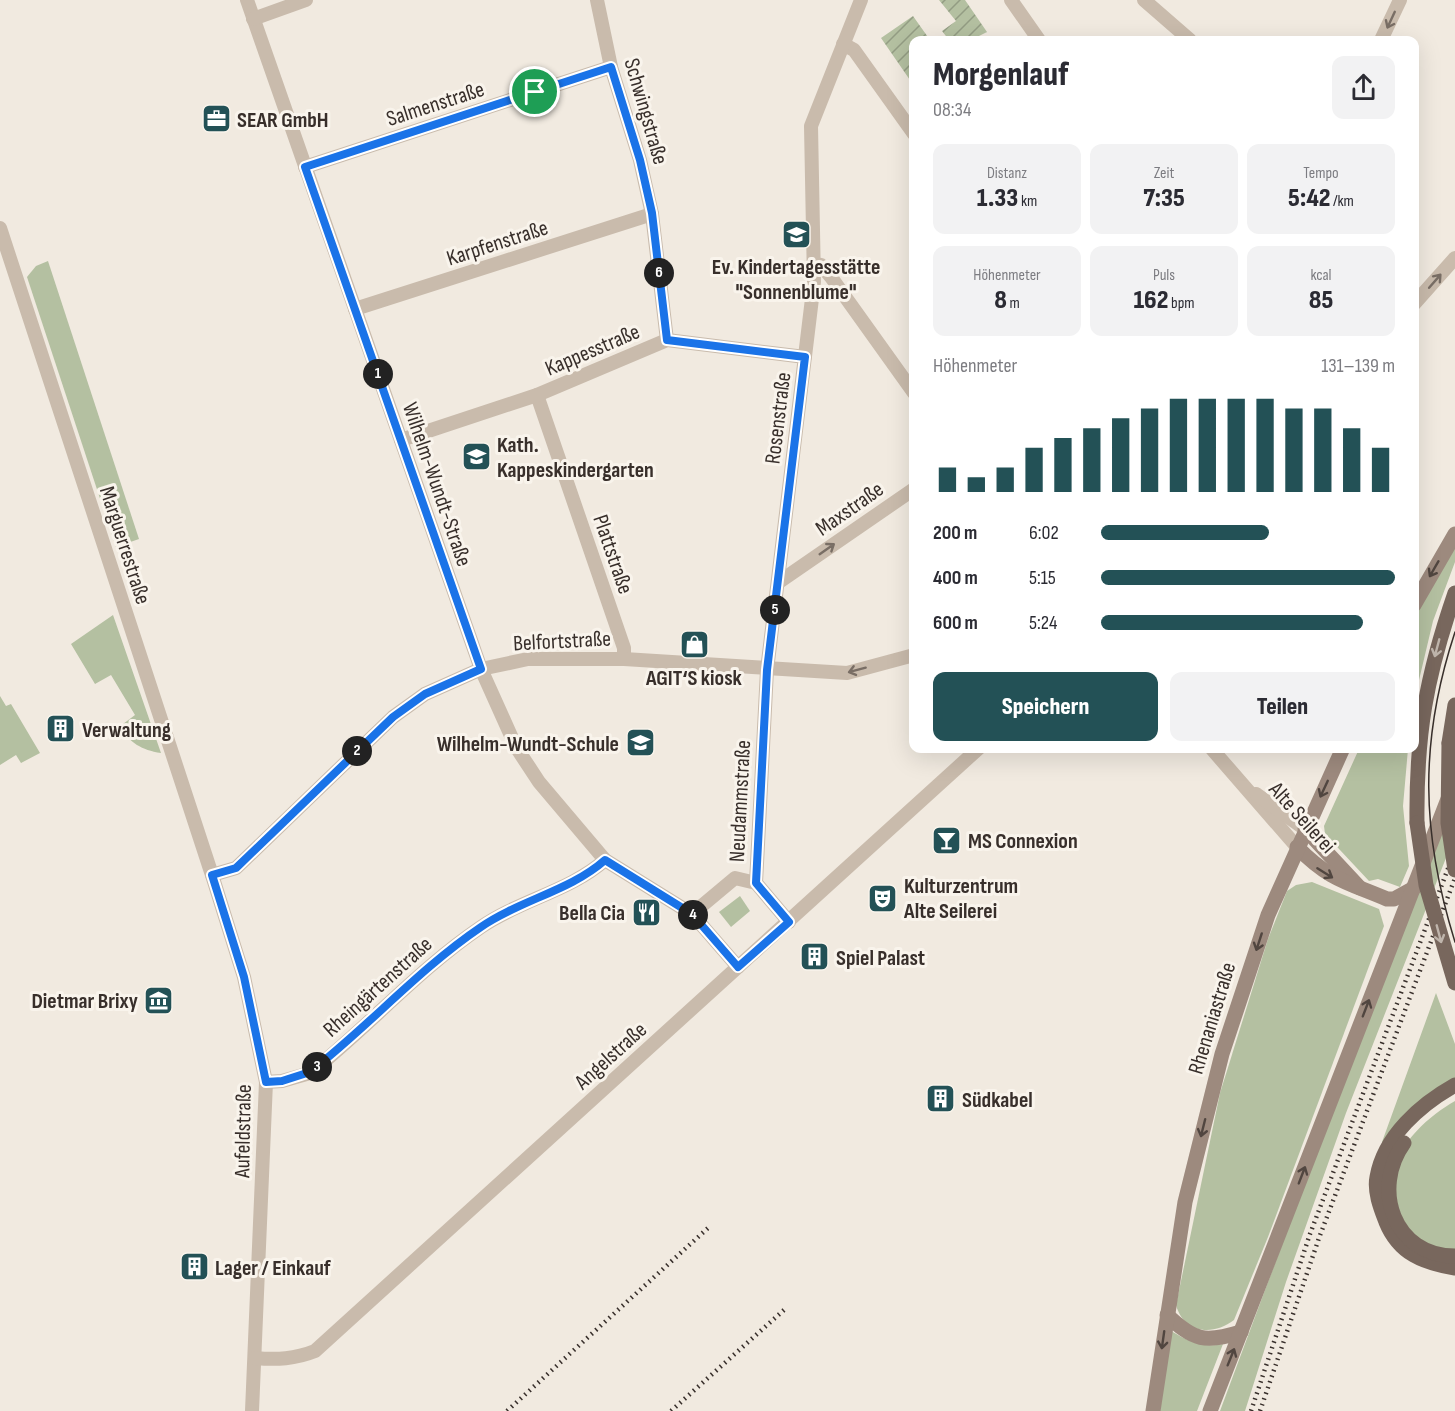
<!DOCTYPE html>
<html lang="de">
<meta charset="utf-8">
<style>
:root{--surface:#fff;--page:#f2f2f3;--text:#2b2b33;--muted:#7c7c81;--accent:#235156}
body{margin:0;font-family:"Sofia Sans Condensed",sans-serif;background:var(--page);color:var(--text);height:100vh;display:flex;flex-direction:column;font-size:22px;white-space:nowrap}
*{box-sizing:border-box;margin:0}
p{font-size:20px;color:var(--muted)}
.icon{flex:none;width:33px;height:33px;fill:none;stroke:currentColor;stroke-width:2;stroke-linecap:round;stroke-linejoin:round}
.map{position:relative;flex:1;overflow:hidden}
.sheet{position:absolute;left:909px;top:36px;width:510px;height:717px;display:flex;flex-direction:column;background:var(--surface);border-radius:12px;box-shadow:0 6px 24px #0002}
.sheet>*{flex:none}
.pin{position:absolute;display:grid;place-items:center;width:51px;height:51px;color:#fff;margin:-26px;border:3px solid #fff;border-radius:50%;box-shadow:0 2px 6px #0007}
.km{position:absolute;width:30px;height:30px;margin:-15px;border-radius:50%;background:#222;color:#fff;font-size:16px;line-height:30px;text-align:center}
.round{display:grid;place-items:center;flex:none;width:63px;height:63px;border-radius:12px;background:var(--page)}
.overview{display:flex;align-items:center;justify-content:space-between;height:102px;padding:0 24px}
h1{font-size:33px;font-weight:800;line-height:45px}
.metrics{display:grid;grid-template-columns:repeat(3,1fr);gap:9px;height:102px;padding:6px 24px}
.metrics div{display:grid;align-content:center;border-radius:12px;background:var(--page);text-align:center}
.metrics b{font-size:26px;font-weight:800}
.metrics small{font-size:16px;font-weight:400}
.metrics p{font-size:16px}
.chart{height:168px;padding:12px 24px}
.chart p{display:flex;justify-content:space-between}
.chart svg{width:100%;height:108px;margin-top:6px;stroke:var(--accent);stroke-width:6}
.primary-button{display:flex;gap:12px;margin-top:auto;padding:12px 24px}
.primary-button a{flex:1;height:69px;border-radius:12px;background:var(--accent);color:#fff;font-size:24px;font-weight:800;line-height:69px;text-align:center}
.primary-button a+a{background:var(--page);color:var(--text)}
ul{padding:0 24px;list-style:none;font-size:20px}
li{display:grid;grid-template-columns:96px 72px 1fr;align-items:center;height:45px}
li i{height:15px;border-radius:8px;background:var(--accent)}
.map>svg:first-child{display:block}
.green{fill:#b4c0a1}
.garden{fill:url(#garden-furrows)}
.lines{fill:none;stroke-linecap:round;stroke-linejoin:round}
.street{stroke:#c9bbac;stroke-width:14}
.secondary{stroke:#9d8a7e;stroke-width:15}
.primary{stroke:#78675d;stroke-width:15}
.tram{stroke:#382f2b;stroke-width:1.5}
.rail{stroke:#382f2b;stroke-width:4.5;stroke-dasharray:1.5 4.5;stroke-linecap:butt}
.primary-bridge{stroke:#78675d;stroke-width:15}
.oneway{stroke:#796e65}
.oneway2{stroke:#514640}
.oneway3{stroke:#bfb5ac}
.route-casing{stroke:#fff;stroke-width:12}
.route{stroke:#1a73e8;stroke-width:8}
.labels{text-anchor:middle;stroke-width:6;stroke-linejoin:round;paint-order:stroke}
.street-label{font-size:22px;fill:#382f2b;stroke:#f9f4ec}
.poi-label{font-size:22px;font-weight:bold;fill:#382f2b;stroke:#f9f4ec;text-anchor:start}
</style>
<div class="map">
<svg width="1455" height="1411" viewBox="0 0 1455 1411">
<defs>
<pattern id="garden-furrows" width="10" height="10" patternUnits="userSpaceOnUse" patternTransform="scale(1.5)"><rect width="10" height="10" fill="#b4c0a1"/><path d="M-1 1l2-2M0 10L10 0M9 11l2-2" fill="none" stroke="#939c83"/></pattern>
</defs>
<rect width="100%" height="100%" fill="#f1eae0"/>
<!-- green -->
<g class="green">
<path d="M48 261 139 539 116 547 27 277 36 266Z"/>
<path d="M1455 537V562L1433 621 1415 697V614Z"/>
<path d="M113 615 161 753C141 750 131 743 119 727L135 715 111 675 95 684 71 644Z"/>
<path d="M0 696 6 706 11 704 40 753 21 763 16 755 0 765Z"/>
<path d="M1359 749H1408L1403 806 1409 866 1400 887 1378 879 1369 881 1325 834 1324 826Z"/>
<path d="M1455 797V835L1346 1113 1286 1282 1245 1411H1220L1325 1129Z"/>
<path d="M1312 882 1379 909 1384 926 1268 1237 1234 1320C1213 1336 1184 1334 1176 1305L1220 1093 1268 939 1287 891 1296 885Z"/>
<path d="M740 896 750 911 731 927 719 912Z"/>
<path d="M1436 993 1455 1044V1078C1423 1093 1402 1117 1383 1146L1382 1142Z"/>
<path d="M1455 1101V1250C1419 1248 1400 1227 1395 1192 1394 1187 1392 1179 1393 1174 1398 1143 1430 1115 1455 1101Z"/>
<path d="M1171 1331C1190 1342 1202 1348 1223 1344L1197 1411H1160Z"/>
</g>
<!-- garden -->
<g class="garden">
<path d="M939 0H965L987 32 971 40H949L942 31 956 21Z"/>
<path d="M913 16 930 40H914L912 83 881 38Z"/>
</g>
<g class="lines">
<!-- street -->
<g class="street">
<path d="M247 0 481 669 516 747 539 782 605 860 692 914 738 967"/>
<path d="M597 0 611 67 640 160 652 214 667 340"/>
<path d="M1011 0 1039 40"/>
<path d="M1144 0 1190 40"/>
<path d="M253 19 306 0"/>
<path d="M1381 40 1400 0"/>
<path d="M843 44 854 50 914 134"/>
<path d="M305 167 611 67"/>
<path d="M0 228 212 875 244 977 266 1082 252 1411"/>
<path d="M813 264 821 265 831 277 914 393"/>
<path d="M1414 304 1455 258"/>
<path d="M355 309 652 214"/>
<path d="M537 395 624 648V659"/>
<path d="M401 440 537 395 667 340 805 357"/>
<path d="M779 582 914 489"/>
<path d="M1211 748 1297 847"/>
<path d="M1256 794 1305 829"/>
<path d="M212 875 236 868 393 717 425 694 481 669 528 659H624L847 673 914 655"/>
<path d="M692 914 735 878 756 883"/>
<path d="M789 922 756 883 767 670 814 282 811 126 861 0"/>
<path d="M266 1082 282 1081 310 1073C369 1026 419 969 481 927 520 900 570 891 605 860"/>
<path d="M255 1358C277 1360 295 1359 315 1351L979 748"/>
</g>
<!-- secondary -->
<g class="secondary">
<path d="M1414 605 1455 534"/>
<path d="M1305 829 1360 888"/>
<path d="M1297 847C1329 880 1347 882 1387 899H1394L1414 888"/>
<path d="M1167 1315C1194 1341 1205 1343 1241 1332"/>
<path d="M1153 1411 1185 1202 1222 1054 1268 915 1343 748"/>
<path d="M1210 1411 1448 799"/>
</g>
<!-- primary -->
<g class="primary">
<path d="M1449 743 1455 705"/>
<path d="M1417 823C1416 734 1426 677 1455 593"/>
<path d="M1455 1085C1421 1104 1384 1136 1377 1177 1374 1192 1381 1209 1386 1222 1399 1254 1424 1263 1455 1268"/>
<path d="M1404 1143C1371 1189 1394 1256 1455 1256"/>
</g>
<!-- tram -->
<path class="tram" d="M1455 632C1419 741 1421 833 1455 942"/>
<!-- rail -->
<g class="rail">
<path d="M507 1411 708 1228"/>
<path d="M671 1411 784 1310"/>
<path d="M1251 1411 1310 1234 1455 850"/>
<path d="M1260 1411 1319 1238 1455 878"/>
</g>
<!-- primary-bridge -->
<g class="primary-bridge">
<path d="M1449 743 1448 823 1455 870"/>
<path d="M1417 823 1426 885 1455 983"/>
</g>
</g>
<!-- one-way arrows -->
<defs><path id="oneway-shaft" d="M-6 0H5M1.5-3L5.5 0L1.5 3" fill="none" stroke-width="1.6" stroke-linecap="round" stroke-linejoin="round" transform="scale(1.5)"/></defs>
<g class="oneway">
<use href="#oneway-shaft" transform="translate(1391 20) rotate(115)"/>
<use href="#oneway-shaft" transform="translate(1435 281) rotate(-49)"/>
<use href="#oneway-shaft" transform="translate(827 549) rotate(-35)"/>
<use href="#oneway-shaft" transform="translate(857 670) rotate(165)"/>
</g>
<g class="oneway2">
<use href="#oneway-shaft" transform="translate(1434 569) rotate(120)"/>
<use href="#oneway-shaft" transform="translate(1324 789) rotate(115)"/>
<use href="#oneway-shaft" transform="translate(1325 873) rotate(32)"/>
<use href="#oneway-shaft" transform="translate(1259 942) rotate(108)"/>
<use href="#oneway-shaft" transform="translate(1366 1008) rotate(-69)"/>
<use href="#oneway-shaft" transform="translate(1203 1128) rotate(104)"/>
<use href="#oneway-shaft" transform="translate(1302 1175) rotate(-69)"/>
<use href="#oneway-shaft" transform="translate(1163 1340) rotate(98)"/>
<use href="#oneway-shaft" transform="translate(1231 1357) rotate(-68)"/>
</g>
<g class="oneway3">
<use href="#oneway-shaft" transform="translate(1437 648) rotate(105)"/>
<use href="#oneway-shaft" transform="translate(1439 934) rotate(75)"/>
</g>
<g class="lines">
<defs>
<path id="route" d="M611 67 640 160 652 213 667 340 805 357 767 670 756 883 789 922 738 967 692 914 605 860C570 891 520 900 481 927 419 969 369 1026 310 1072L282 1081 266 1082 244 977 212 875 236 868 393 717 425 694 481 669 305 167Z"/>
</defs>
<!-- route casing -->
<use href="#route" class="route-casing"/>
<!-- route -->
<use href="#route" class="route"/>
</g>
<!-- icons -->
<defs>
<symbol id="office-square" viewBox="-11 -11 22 22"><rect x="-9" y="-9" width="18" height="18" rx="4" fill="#235156" stroke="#f9f4ec"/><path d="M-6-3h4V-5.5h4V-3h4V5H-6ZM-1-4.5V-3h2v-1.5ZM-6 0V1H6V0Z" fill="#fff"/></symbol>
<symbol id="school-square" viewBox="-11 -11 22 22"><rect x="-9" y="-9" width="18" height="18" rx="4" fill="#235156" stroke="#f9f4ec"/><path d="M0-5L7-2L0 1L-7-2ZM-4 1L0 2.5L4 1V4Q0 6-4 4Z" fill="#fff"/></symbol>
<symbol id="shop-square" viewBox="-11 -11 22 22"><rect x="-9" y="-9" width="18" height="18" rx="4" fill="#235156" stroke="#f9f4ec"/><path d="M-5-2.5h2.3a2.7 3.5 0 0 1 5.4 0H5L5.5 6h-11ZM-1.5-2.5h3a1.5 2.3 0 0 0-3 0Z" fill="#fff"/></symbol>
<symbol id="building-square" viewBox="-11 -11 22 22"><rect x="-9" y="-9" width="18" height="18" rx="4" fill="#235156" stroke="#f9f4ec"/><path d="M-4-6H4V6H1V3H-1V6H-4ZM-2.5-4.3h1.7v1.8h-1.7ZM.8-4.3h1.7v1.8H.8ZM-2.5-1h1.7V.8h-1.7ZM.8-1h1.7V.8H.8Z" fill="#fff"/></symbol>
<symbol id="bar-square" viewBox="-11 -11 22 22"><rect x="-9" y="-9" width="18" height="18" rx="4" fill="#235156" stroke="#f9f4ec"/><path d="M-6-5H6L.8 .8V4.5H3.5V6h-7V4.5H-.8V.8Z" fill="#fff"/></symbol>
<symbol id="theatre-square" viewBox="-11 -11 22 22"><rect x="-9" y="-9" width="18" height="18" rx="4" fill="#235156" stroke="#f9f4ec"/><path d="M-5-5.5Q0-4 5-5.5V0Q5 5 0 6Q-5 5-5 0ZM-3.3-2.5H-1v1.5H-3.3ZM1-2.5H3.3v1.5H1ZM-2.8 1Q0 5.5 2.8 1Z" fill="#fff"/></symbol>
<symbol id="restaurant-square" viewBox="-11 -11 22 22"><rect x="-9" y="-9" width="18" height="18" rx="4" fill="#235156" stroke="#f9f4ec"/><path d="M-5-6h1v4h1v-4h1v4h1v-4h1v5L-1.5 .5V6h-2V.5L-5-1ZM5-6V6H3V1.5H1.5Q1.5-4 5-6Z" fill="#fff"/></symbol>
<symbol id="museum-square" viewBox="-11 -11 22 22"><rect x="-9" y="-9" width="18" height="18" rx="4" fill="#235156" stroke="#f9f4ec"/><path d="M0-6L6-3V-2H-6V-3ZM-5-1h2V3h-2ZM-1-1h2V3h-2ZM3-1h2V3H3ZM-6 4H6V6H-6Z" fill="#fff"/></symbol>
</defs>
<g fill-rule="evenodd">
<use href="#office-square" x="200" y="102" width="33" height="33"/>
<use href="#school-square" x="780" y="218" width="33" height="33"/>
<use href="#school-square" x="460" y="440" width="33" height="33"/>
<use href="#shop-square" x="678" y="628" width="33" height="33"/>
<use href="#building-square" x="44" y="712" width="33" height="33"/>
<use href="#school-square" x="624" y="726" width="33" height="33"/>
<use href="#bar-square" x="930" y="824" width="33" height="33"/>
<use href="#theatre-square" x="866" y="882" width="33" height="33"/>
<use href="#restaurant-square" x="630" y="896" width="33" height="33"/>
<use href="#building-square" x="798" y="940" width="33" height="33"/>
<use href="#museum-square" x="142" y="984" width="33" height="33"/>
<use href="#building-square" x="924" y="1082" width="33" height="33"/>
<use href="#building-square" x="178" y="1250" width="33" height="33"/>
</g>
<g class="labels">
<!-- street labels -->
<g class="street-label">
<text transform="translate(435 103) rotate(-18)" y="8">Salmenstraße</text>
<text transform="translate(647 111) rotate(74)" y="8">Schwingstraße</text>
<text transform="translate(497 242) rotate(-18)" y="8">Karpfenstraße</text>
<text transform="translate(592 349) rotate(-23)" y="8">Kappesstraße</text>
<text transform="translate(777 418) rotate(-83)" y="8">Rosenstraße</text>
<text transform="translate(438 484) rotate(71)" y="8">Wilhelm-Wundt-Straße</text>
<text transform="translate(849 508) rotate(-35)" y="8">Maxstraße</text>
<text transform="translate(126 545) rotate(72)" y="8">Marguerrestraße</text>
<text transform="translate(614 554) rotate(71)" y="8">Plattstraße</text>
<text transform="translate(562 640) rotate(-3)" y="8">Belfortstraße</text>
<text transform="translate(739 801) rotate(-87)" y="8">Neudammstraße</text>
<text transform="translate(1303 817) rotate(48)" y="8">Alte Seilerei</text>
<text transform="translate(377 986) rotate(-42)" y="8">Rheingärtenstraße</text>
<text transform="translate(1211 1018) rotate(-73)" y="8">Rhenaniastraße</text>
<text transform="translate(610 1055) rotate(-42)" y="8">Angelstraße</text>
<text transform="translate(242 1131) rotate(-89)" y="8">Aufeldstraße</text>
</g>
<!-- poi labels -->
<g class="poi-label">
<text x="237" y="127">SEAR GmbH</text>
<text x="796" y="274" text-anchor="middle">Ev. Kindertagesstätte<tspan x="796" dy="25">"Sonnenblume"</tspan></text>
<text x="497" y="452">Kath.<tspan x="497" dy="25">Kappeskindergarten</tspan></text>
<text x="694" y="685" text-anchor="middle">AGIT‘S kiosk</text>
<text x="82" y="737">Verwaltung</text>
<text x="619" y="751" text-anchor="end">Wilhelm-Wundt-Schule</text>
<text x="968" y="848">MS Connexion</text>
<text x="904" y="893">Kulturzentrum<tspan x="904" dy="25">Alte Seilerei</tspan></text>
<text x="625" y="920" text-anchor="end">Bella Cia</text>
<text x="836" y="965">Spiel Palast</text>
<text x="138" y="1008" text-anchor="end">Dietmar Brixy</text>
<text x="962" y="1107">Südkabel</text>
<text x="215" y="1275">Lager / Einkauf</text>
</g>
</g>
</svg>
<div class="pin" style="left:535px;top:92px;background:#1e9e55"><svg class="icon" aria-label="arrive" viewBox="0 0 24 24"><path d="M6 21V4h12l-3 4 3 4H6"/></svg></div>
<b class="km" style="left:378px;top:374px">1</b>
<b class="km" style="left:357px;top:751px">2</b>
<b class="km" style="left:317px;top:1067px">3</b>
<b class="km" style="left:693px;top:915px">4</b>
<b class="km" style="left:775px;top:610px">5</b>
<b class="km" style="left:659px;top:273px">6</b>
<section class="sheet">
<div class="overview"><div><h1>Morgenlauf</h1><p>08:34</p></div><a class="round"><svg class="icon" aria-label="share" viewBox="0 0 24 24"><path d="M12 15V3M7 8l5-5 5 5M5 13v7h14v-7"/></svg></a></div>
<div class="metrics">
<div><p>Distanz</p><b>1.33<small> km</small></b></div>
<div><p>Zeit</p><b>7:35</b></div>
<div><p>Tempo</p><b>5:42<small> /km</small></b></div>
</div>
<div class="metrics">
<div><p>Höhenmeter</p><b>8<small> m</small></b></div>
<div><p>Puls</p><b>162<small> bpm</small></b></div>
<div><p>kcal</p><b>85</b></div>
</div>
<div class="chart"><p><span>Höhenmeter</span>131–139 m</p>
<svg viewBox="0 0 160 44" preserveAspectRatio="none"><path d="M5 44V34M15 44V38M25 44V34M35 44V26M45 44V22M55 44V18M65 44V14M75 44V10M85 44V6M95 44V6M105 44V6M115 44V6M125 44V10M135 44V10M145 44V18M155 44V26"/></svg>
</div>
<ul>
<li><b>200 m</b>6:02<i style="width:57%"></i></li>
<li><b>400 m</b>5:15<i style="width:100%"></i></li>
<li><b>600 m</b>5:24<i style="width:89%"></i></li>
</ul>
<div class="primary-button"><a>Speichern</a><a>Teilen</a></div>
</section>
</div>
